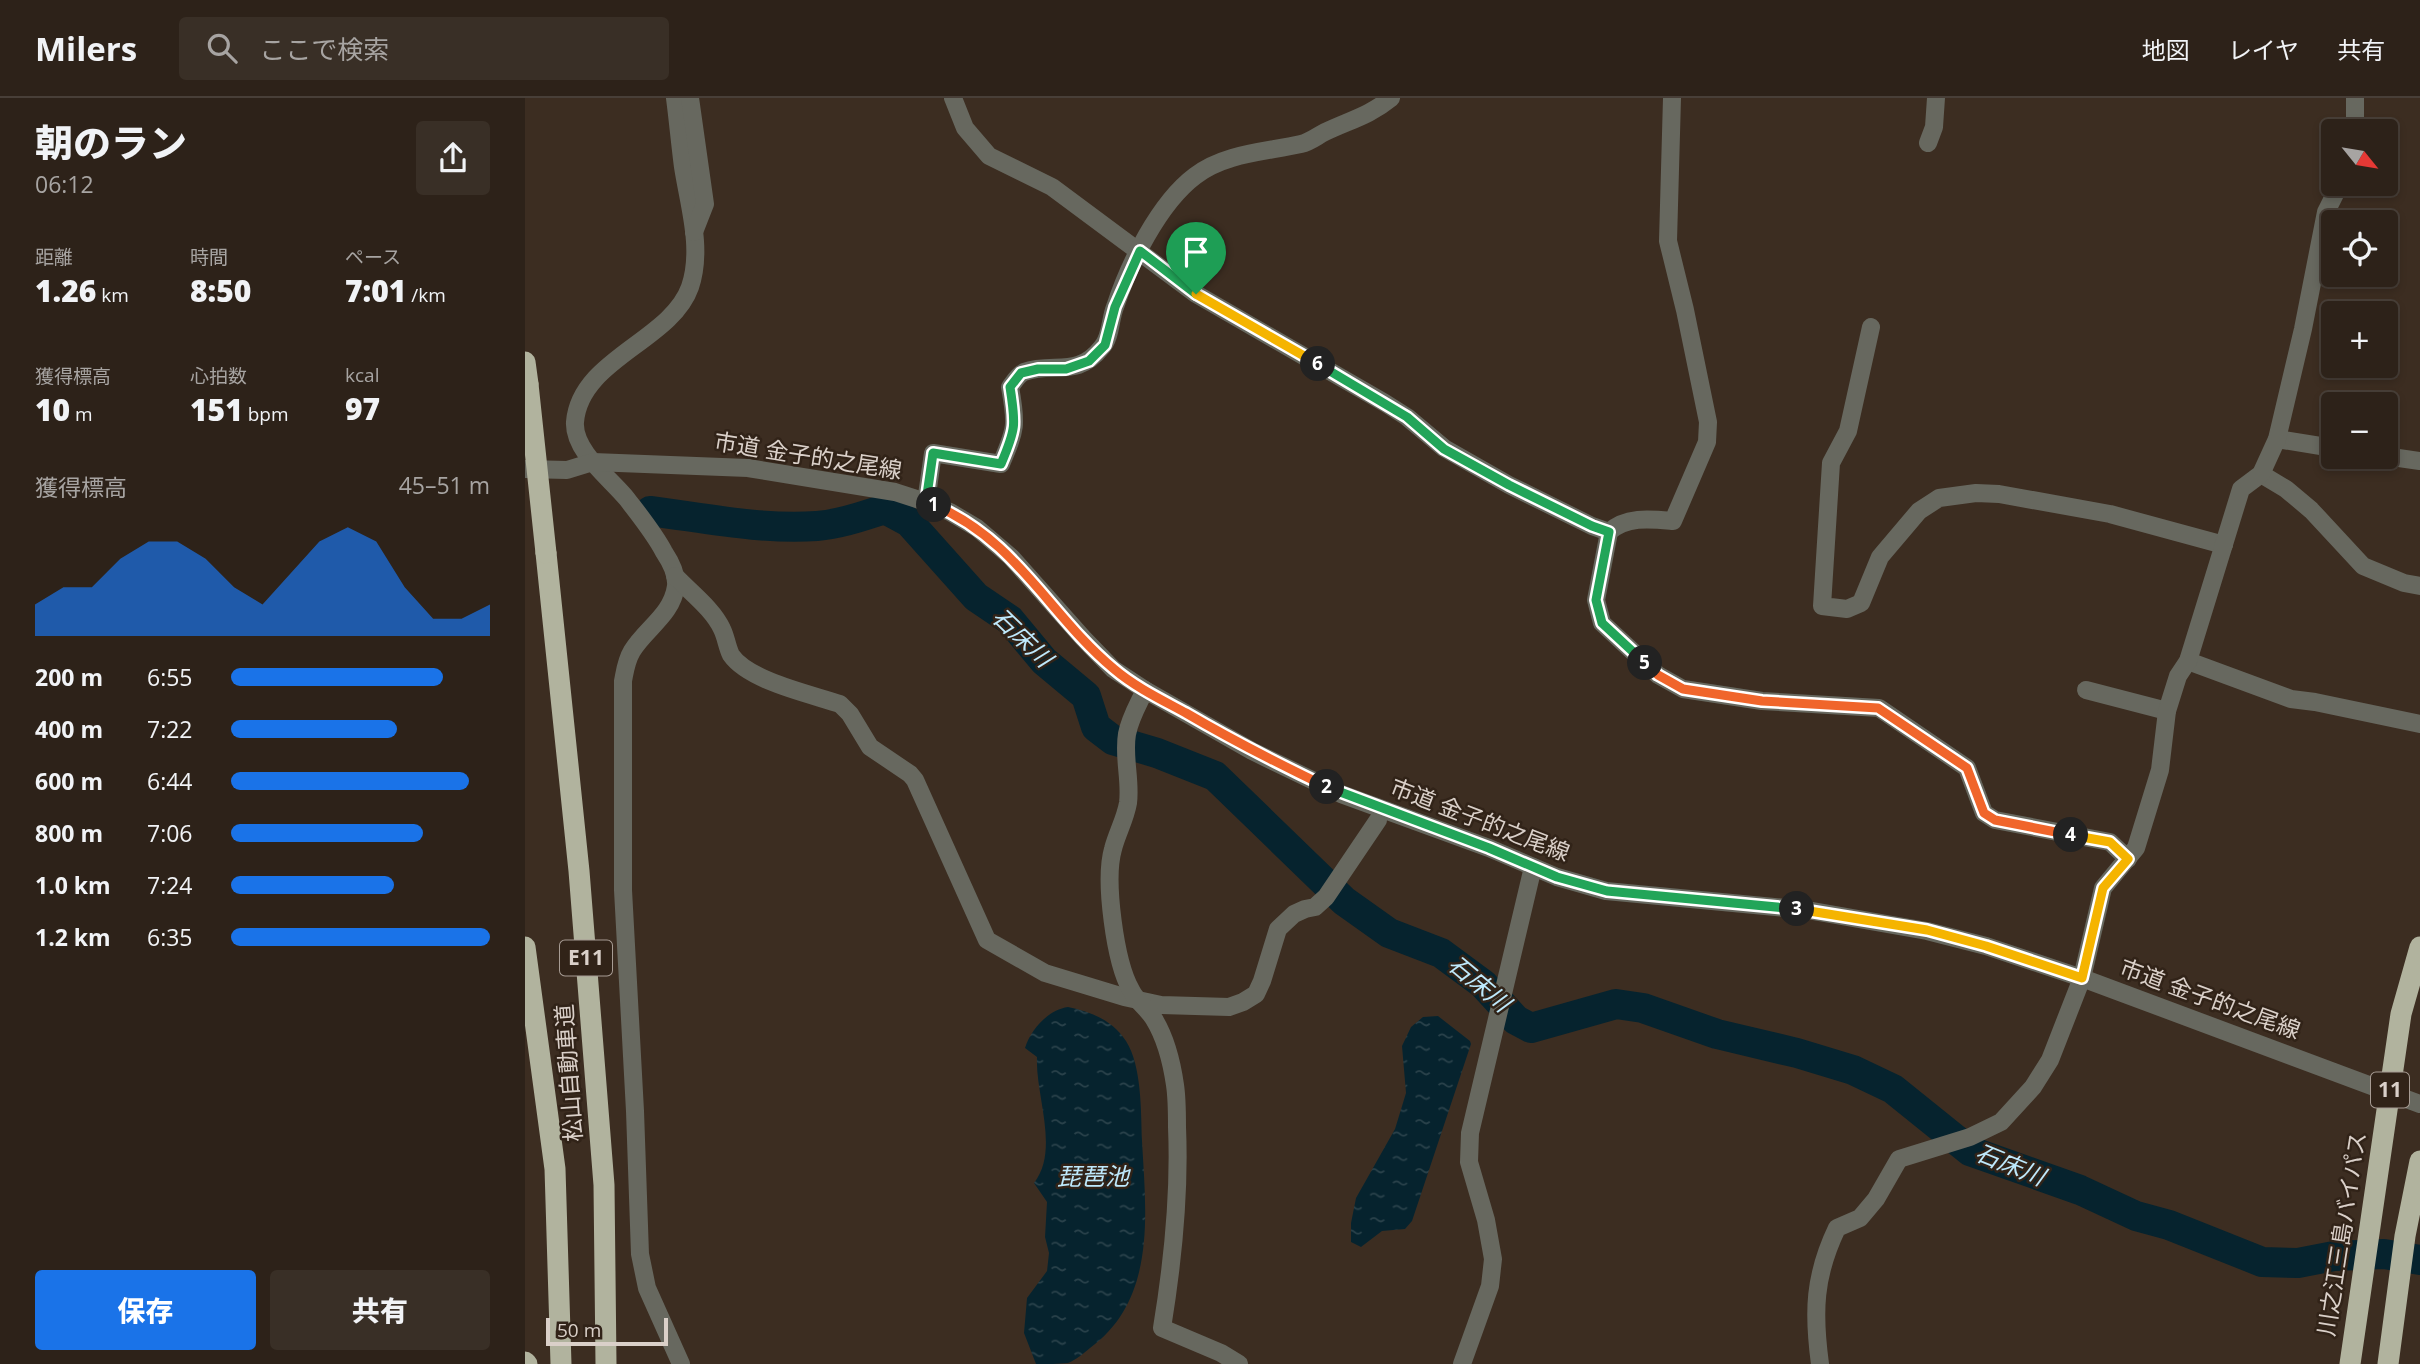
<!DOCTYPE html>
<html lang="ja">
<meta charset="utf-8">
<style>
:root{--surface:#2d2219;--page:#392f26;--text:#f1f3f6;--muted:#a7a4a2;--line:#483f38;--accent:#1a73e8}
body{margin:0;font-family:"Open Sans","Noto Sans JP",sans-serif;background:var(--page);color:var(--text);height:100vh;display:flex;flex-direction:column;font-size:26px;white-space:nowrap}
*{box-sizing:border-box;margin:0}
p{font-size:23px;color:var(--muted)}
.icon{flex:none;width:38px;height:38px;fill:none;stroke:currentColor;stroke-width:2;stroke-linecap:round;stroke-linejoin:round}
.map{position:relative;flex:1;overflow:hidden}
.details{display:flex;flex-direction:column;background:var(--surface);width:525px}
.details>*{flex:none}
.needle{width:46px;rotate:120deg}
.controls{position:absolute;left:1796px;top:21px;display:grid;gap:14px}
.controls a{display:grid;place-items:center;width:77px;height:77px;border-radius:7px;background:var(--surface);box-shadow:0 4px 10px #0003,0 0 0 2px var(--line);font-size:35px}
.scale{position:absolute;left:21px;bottom:18px;width:122px;box-sizing:border-box;padding-left:7px;border:4px solid #dad0c9;border-top:0;font-size:19px;line-height:24px;white-space:nowrap;color:#dad0c9;-webkit-text-stroke:5px #312318;paint-order:stroke}
.pin{position:absolute;display:grid;place-items:center;width:60px;height:60px;color:#fff;margin:-72px -30px;border-radius:50% 50% 50% 0;rotate:-45deg;box-shadow:0 0 7px #0007}
.pin .icon{rotate:45deg}
.km{position:absolute;width:35px;height:35px;margin:-18px;border-radius:50%;background:#222;color:#fff;font-size:19px;line-height:35px;text-align:center}
.round{display:grid;place-items:center;flex:none;width:74px;height:74px;border-radius:7px;background:var(--page)}
.head{display:flex;align-items:center;justify-content:space-between;height:119px;padding:0 35px}
h1{font-size:38px;font-weight:800;line-height:52px}
.metrics{display:grid;grid-template-columns:repeat(3,1fr);gap:10px;height:119px;padding:7px 35px}
.metrics div{display:grid;align-content:center}
.metrics b{font-size:30px;font-weight:800}
.metrics small{font-size:19px;font-weight:400}
.metrics p{font-size:19px}
.chart{height:196px;padding:14px 35px}
.chart p{display:flex;justify-content:space-between}
.chart svg{width:100%;height:126px;margin-top:7px;fill:var(--accent);opacity:.7}
.cta{display:flex;gap:14px;margin-top:auto;padding:14px 35px}
.cta a{flex:1;height:80px;border-radius:7px;background:var(--accent);color:#fff;font-size:28px;font-weight:800;line-height:80px;text-align:center}
.cta a+a{background:var(--page);color:var(--text)}
ul{padding:0 35px;list-style:none;font-size:23px}
li{display:grid;grid-template-columns:112px 84px 1fr;align-items:center;height:52px}
li i{height:18px;border-radius:9px;background:var(--accent)}
header{display:flex;align-items:center;gap:42px;box-sizing:border-box;height:98px;padding:0 35px;background:var(--surface);border-bottom:2px solid var(--line)}
header strong{font-size:33px}
nav{display:flex;gap:38px;margin-inline-start:auto;font-size:24px}
.search{width:490px;height:63px;background:var(--page);display:flex;align-items:center;gap:18px;box-sizing:border-box;padding:0 24px;border-radius:7px;color:var(--muted);font-size:26px}
main{display:flex;flex:1;min-height:0}
.map>svg:first-child{display:block}
.water{fill:url(#water-ripples)}
.lines{fill:none;stroke-linecap:round;stroke-linejoin:round}
.river{stroke:#06232e;stroke-width:30}
.minor{stroke:#67685f;stroke-width:18}
.highway{stroke:#b1b39e;stroke-width:21}
.highway-bridge{stroke:#b1b39e;stroke-width:21}
.split-1-casing{stroke:#fff;stroke-width:14}
.split-2-casing{stroke:#fff;stroke-width:14}
.split-3-casing{stroke:#fff;stroke-width:14}
.split-4-casing{stroke:#fff;stroke-width:14}
.split-5-casing{stroke:#fff;stroke-width:14}
.split-6-casing{stroke:#fff;stroke-width:14}
.split-7-casing{stroke:#fff;stroke-width:14}
.split-1{stroke:#22a559;stroke-width:9}
.split-2{stroke:#f0652b;stroke-width:9}
.split-3{stroke:#22a559;stroke-width:9}
.split-4{stroke:#f5b400;stroke-width:9}
.split-5{stroke:#f0652b;stroke-width:9}
.split-6{stroke:#22a559;stroke-width:9}
.split-7{stroke:#f5b400;stroke-width:9}
.labels{text-anchor:middle;stroke-width:5;stroke-linejoin:round;paint-order:stroke}
.shield{fill:#312318;stroke:#a79c94;stroke-width:2}
.shield-label{font-size:21px;font-weight:bold;fill:#dad0c9}
.street-label{font-size:23px;fill:#dad0c9;stroke:#312318}
.water-label{font-size:24px;font-style:italic;fill:#bee9fc;stroke:#312318}
</style>
<header>
<strong>Milers</strong>
<div class="search"><svg class="icon" aria-label="search" viewBox="0 0 24 24"><circle cx="10" cy="10" r="6"/><path d="M15 15l6 6"/></svg>ここで検索</div>
<nav><a>地図</a><a>レイヤ</a><a>共有</a></nav>
</header>
<main>
<section class="details">
<div class="head"><div><h1>朝のラン</h1><p>06:12</p></div><a class="round"><svg class="icon" aria-label="share" viewBox="0 0 24 24"><path d="M12 15V3M7 8l5-5 5 5M5 13v7h14v-7"/></svg></a></div>
<div class="metrics">
<div><p>距離</p><b>1.26<small> km</small></b></div>
<div><p>時間</p><b>8:50</b></div>
<div><p>ペース</p><b>7:01<small> /km</small></b></div>
</div>
<div class="metrics">
<div><p>獲得標高</p><b>10<small> m</small></b></div>
<div><p>心拍数</p><b>151<small> bpm</small></b></div>
<div><p>kcal</p><b>97</b></div>
</div>
<div class="chart"><p><span>獲得標高</span>45–51 m</p>
<svg viewBox="0 0 160 44" preserveAspectRatio="none"><path d="M0 44V33L10 27L20 27L30 17L40 11L50 11L60 17L70 27L80 33L90 22L100 11L110 6L120 11L130 27L140 38L150 38L160 33V44z"/></svg>
</div>
<ul>
<li><b>200 m</b>6:55<i style="width:82%"></i></li>
<li><b>400 m</b>7:22<i style="width:64%"></i></li>
<li><b>600 m</b>6:44<i style="width:92%"></i></li>
<li><b>800 m</b>7:06<i style="width:74%"></i></li>
<li><b>1.0 km</b>7:24<i style="width:63%"></i></li>
<li><b>1.2 km</b>6:35<i style="width:100%"></i></li>
</ul>
<div class="cta"><a>保存</a><a>共有</a></div>
</section>
<div class="map">
<svg width="1895" height="1266" viewBox="0 0 1895 1266">
<defs>
<pattern id="water-ripples" width="26" height="14" patternUnits="userSpaceOnUse" patternTransform="scale(1.75)"><rect width="26" height="14" fill="#06232e"/><path d="M2 4q2-2 4 0t4 0M15 11q2-2 4 0t4 0" fill="none" stroke="#2a424b"/></pattern>
</defs>
<rect width="100%" height="100%" fill="#3c2d21"/>
<!-- water -->
<g class="water">
<path d="M543 909C567 914 587 922 601 943 617 968 616 1014 617 1043 621 1115 632 1201 565 1250 559 1255 551 1262 543 1265 535 1266 521 1266 511 1266L499 1235 502 1200 522 1173 524 1155 520 1139 522 1104 509 1085C535 1052 510 997 512 959L500 950C506 931 523 912 543 909Z"/>
<path d="M913 918 945 943 946 946 887 1123 880 1131 857 1133 836 1149 826 1144V1125L831 1100 870 1031 881 995 877 948 886 929 898 919Z"/>
</g>
<g class="lines">
<!-- river -->
<path class="river" d="M125 413C180 420 236 432 292 428 316 426 338 418 360 411L384 424 451 499 485 522 519 563 561 598 571 629 588 642 632 655 690 678 819 803 864 835 916 855 958 886 991 922 1006 930 1091 906 1118 910 1192 936 1272 955 1328 972 1368 991 1445 1053 1555 1092 1611 1118 1644 1127 1737 1164 1773 1165 1809 1158 1859 1156 1895 1162"/>
<!-- minor -->
<g class="minor">
<path d="M150 0C153 23 155 46 158 69 164 108 178 151 165 189 146 243 55 261 50 324 48 353 86 381 102 401 115 418 129 435 139 454 145 463 152 476 151 488 147 517 121 530 107 553 101 563 100 573 98 583V792L110 1013 115 1156 122 1190 156 1266"/>
<path d="M165 0 180 106 169 134"/>
<path d="M428 0 440 30 464 58 527 89 671 196 860 305 882 319 919 350 984 387 1067 428 1084 434"/>
<path d="M1147 0 1143 143 1160 212 1183 324 1182 344 1148 423C1126 421 1101 418 1084 434L1071 502 1077 525 1133 577 1158 591 1237 603 1354 610 1442 670 1459 715 1470 722 1585 744 1603 761"/>
<path d="M1830 33V0"/>
<path d="M1403 45 1409 29 1411 0"/>
<path d="M1346 229 1323 333 1306 365 1297 508 1322 511 1336 505 1355 459 1394 413 1414 400 1451 395 1474 396 1585 416 1699 447"/>
<path d="M1752 341 1808 350"/>
<path d="M1860 358 1895 363"/>
<path d="M0 371 42 372 68 364 223 370 370 394 401 404 425 414 452 430 486 459 558 540 588 571 620 592 727 653 816 696 964 750 1032 779 1081 793 1282 812 1402 833 1461 848 1557 880 1895 1006"/>
<path d="M1736 376 1761 391 1786 412 1838 468 1879 485 1895 488"/>
<path d="M401 404 408 355 476 366C491 331 492 327 485 289 489 284 493 277 499 274 529 263 552 281 577 249 586 239 585 221 590 209 604 166 634 105 670 78 700 55 741 54 776 46 785 44 792 38 800 34 825 22 844 18 866 0"/>
<path d="M150 478C165 494 188 511 197 531 201 539 202 549 206 557 224 583 285 596 315 606L325 616 345 649 385 676 390 682 462 842 520 875 599 899 636 907 704 909 718 904 731 896 737 883 753 831 769 816 780 811 790 809 801 799 853 722"/>
<path d="M1663 563 1766 601 1790 604 1895 626"/>
<path d="M620 592C613 607 605 620 602 636 598 659 606 682 603 705 600 722 592 735 588 751 579 782 590 864 606 892 611 903 623 911 629 921 640 939 647 966 650 987 652 1000 652 1015 652 1029 655 1098 648 1163 637 1230L696 1255 714 1266"/>
<path d="M1561 592 1642 613"/>
<path d="M937 1266 965 1188 968 1161 961 1122 944 1064 945 1035 1008 769"/>
<path d="M1295 1266C1288 1214 1289 1178 1312 1130L1335 1120 1351 1101 1374 1061 1445 1039 1476 1024 1508 989 1525 962 1557 880 1578 790 1611 750 1635 672 1642 613 1653 578 1663 563 1716 391 1736 376 1752 341 1778 231 1801 114 1815 86"/>
</g>
<!-- highway -->
<g class="highway">
<path d="M0 264 3 286"/>
<path d="M21 455 54 773 79 1087 81 1266"/>
<path d="M0 849 30 1071 36 1266"/>
<path d="M0 1264 2 1266"/>
<path d="M1825 1266 1876 916 1895 849"/>
<path d="M1863 1266 1880 1138 1895 1063"/>
</g>
<!-- highway-bridge -->
<path class="highway-bridge" d="M3 286 21 455"/>
</g>
<g class="lines">
<defs>
<path id="split-1" d="M409 407 401 404 408 355 476 366C491 331 491 327 485 289L496 275 513 271H541L564 263 580 247 590 209 615 153 671 196"/>
<path id="split-2" d="M409 407C492 442 524 517 589 571 610 589 637 602 661 615 707 642 754 666 802 689"/>
<path id="split-3" d="M802 689 964 750 1032 779 1082 793 1272 811"/>
<path id="split-4" d="M1272 811 1402 832 1461 848 1557 880 1578 790 1603 761 1585 744 1546 737"/>
<path id="split-5" d="M1120 565 1133 577 1158 591 1237 603 1353 610 1442 670 1459 715 1470 722 1546 737"/>
<path id="split-6" d="M793 266 882 319 919 351 984 387 1067 428 1084 434 1071 502 1077 525 1120 565"/>
<path id="split-7" d="M671 196 793 266"/>
</defs>
<!-- split-1 casing -->
<use href="#split-1" class="split-1-casing"/>
<!-- split-2 casing -->
<use href="#split-2" class="split-2-casing"/>
<!-- split-3 casing -->
<use href="#split-3" class="split-3-casing"/>
<!-- split-4 casing -->
<use href="#split-4" class="split-4-casing"/>
<!-- split-5 casing -->
<use href="#split-5" class="split-5-casing"/>
<!-- split-6 casing -->
<use href="#split-6" class="split-6-casing"/>
<!-- split-7 casing -->
<use href="#split-7" class="split-7-casing"/>
<!-- split-1 -->
<use href="#split-1" class="split-1"/>
<!-- split-2 -->
<use href="#split-2" class="split-2"/>
<!-- split-3 -->
<use href="#split-3" class="split-3"/>
<!-- split-4 -->
<use href="#split-4" class="split-4"/>
<!-- split-5 -->
<use href="#split-5" class="split-5"/>
<!-- split-6 -->
<use href="#split-6" class="split-6"/>
<!-- split-7 -->
<use href="#split-7" class="split-7"/>
</g>
<g class="labels">
<!-- shield labels -->
<g class="shield">
<rect x="35" y="842.5" width="52" height="35" rx="5"/>
<rect x="1846" y="974.5" width="38" height="35" rx="5"/>
</g>
<g class="shield-label">
<text x="61" y="867">E11</text>
<text x="1865" y="999">11</text>
</g>
<!-- street labels -->
<g class="street-label">
<text transform="translate(283 358) rotate(9)" y="8">市道 金子的之尾線</text>
<text transform="translate(955 722) rotate(21)" y="8">市道 金子的之尾線</text>
<text transform="translate(1685 901) rotate(20)" y="8">市道 金子的之尾線</text>
<text transform="translate(44 975) rotate(-94)" y="8">松山自動車道</text>
<text transform="translate(1817 1136) rotate(-81)" y="8">川之江三島バイパス</text>
</g>
<!-- water labels -->
<g class="water-label">
<text transform="translate(497 540) rotate(44)" y="8">石床川</text>
<text transform="translate(954 886) rotate(40)" y="8">石床川</text>
<text transform="translate(1485 1067) rotate(22)" y="8">石床川</text>
<text x="568" y="1087">琵琶池</text>
</g>
</g>
</svg>
<div class="controls">
<a><svg class="needle" viewBox="-14 -14 28 28"><path d="M0-13l5 13h-10z" fill="#e53935"/><path d="M0 13l5-13h-10z" fill="#a7a4a2"/></svg></a>
<a><svg class="icon" aria-label="locate" viewBox="0 0 24 24"><circle cx="12" cy="12" r="6"/><path d="M12 2v4M12 18v4M2 12h4M18 12h4"/></svg></a>
<a>+</a>
<a>−</a>
</div>
<div class="scale">50 m</div>
<div class="pin" style="left:671px;top:196px;background:#1e9e55"><svg class="icon" aria-label="arrive" viewBox="0 0 24 24"><path d="M6 21V4h12l-3 4 3 4H6"/></svg></div>
<b class="km" style="left:409px;top:407px">1</b>
<b class="km" style="left:802px;top:689px">2</b>
<b class="km" style="left:1272px;top:811px">3</b>
<b class="km" style="left:1546px;top:737px">4</b>
<b class="km" style="left:1120px;top:565px">5</b>
<b class="km" style="left:793px;top:266px">6</b>
</div>
</main>
